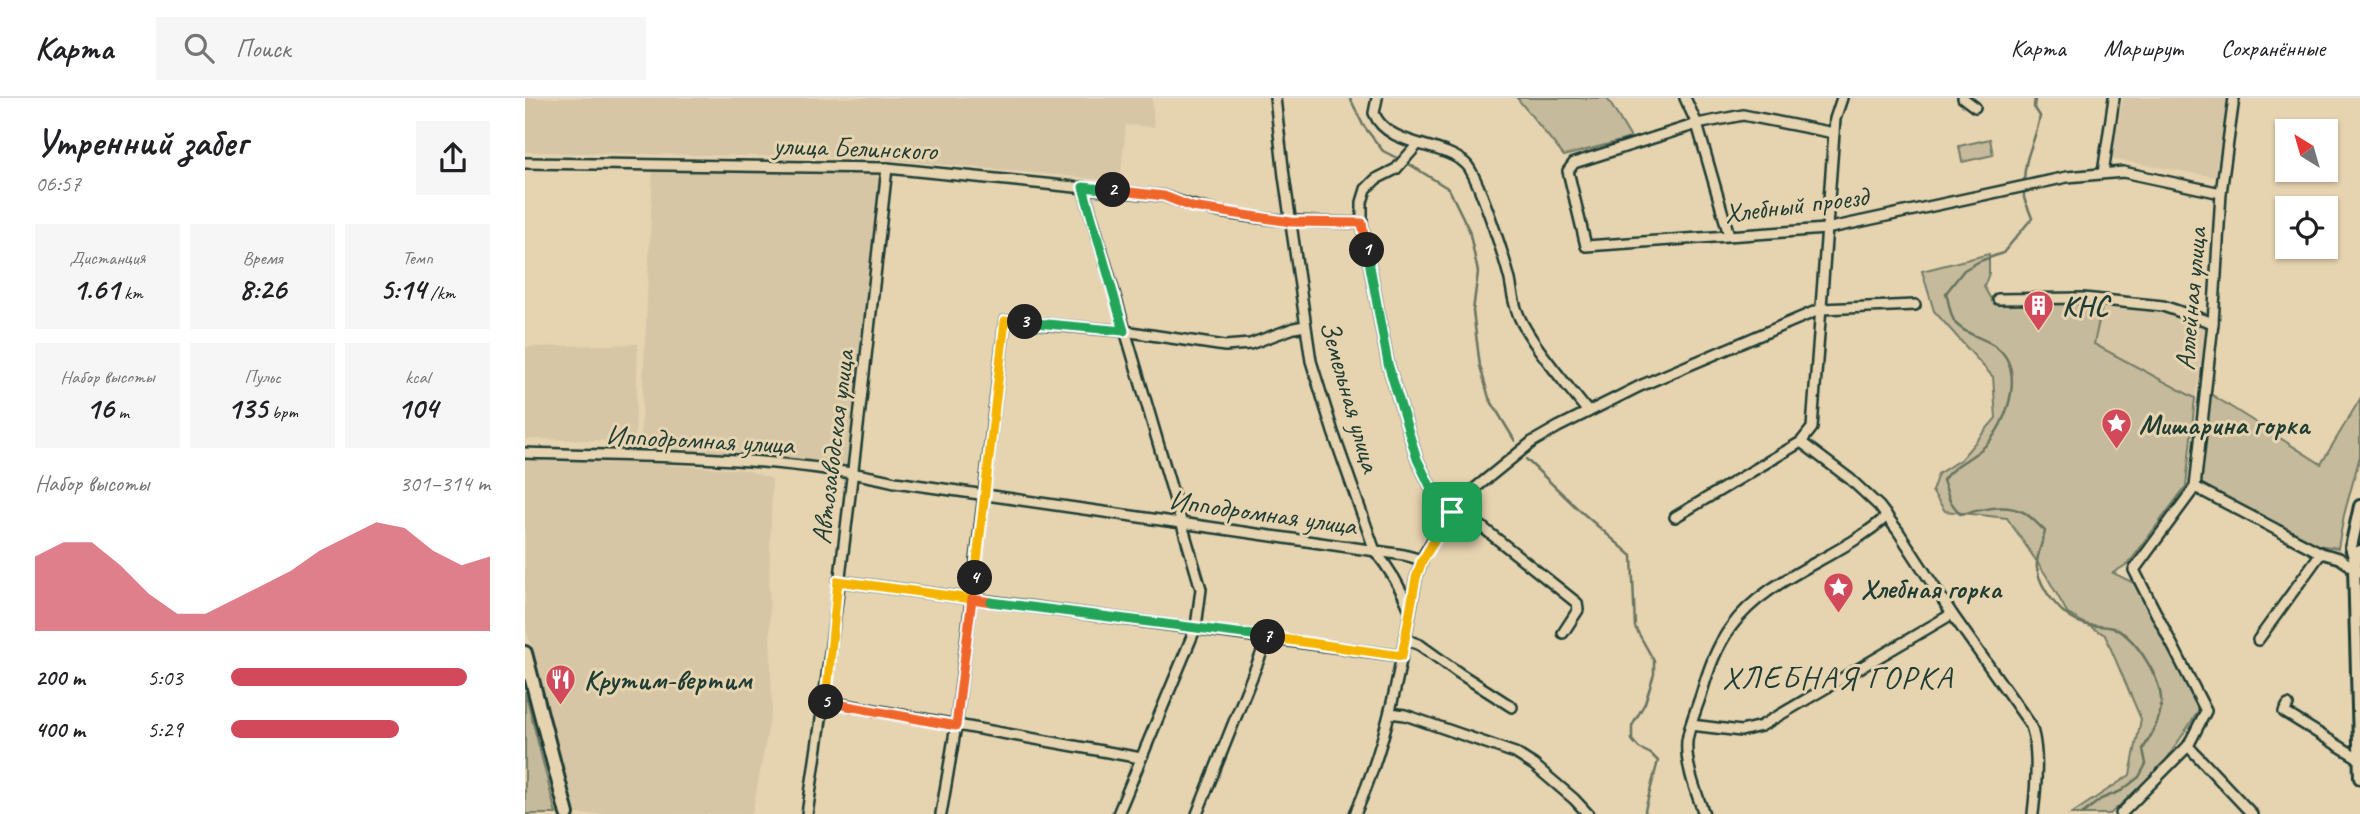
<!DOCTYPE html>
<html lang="ru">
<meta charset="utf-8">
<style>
:root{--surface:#fff;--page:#f6f6f6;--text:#202124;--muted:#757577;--line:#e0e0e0;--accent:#d1495b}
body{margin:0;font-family:Caveat,sans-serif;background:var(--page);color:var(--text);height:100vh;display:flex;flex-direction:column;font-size:26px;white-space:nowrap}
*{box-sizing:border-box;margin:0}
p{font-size:23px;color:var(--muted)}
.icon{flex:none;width:38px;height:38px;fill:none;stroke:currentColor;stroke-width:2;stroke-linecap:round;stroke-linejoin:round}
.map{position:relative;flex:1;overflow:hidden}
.sheet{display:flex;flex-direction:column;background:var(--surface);width:525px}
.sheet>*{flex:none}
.needle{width:46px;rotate:323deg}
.fabs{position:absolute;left:1750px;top:21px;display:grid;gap:14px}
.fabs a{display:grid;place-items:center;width:63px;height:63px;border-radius:0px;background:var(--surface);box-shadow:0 2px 5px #0004;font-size:35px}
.pin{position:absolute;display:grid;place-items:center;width:60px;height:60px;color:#fff;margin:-30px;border-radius:14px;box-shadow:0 4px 10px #0006}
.km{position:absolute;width:35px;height:35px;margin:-18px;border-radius:50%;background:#222;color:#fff;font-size:19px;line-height:35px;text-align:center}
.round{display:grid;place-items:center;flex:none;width:74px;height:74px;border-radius:0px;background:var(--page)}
.head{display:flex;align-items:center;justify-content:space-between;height:119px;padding:0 35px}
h1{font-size:38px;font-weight:700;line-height:52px}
.figures{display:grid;grid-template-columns:repeat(3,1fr);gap:10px;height:119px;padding:7px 35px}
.figures div{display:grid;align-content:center;border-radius:0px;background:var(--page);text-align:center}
.figures b{font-size:30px;font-weight:700}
.figures small{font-size:19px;font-weight:400}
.figures p{font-size:19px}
.chart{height:196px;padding:14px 35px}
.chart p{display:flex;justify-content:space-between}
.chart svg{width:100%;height:126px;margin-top:7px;fill:var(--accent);opacity:.7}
ul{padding:0 35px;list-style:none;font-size:23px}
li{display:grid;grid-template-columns:112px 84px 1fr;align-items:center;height:52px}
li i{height:18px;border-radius:9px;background:var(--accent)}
header{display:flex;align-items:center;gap:42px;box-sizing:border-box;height:98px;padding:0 35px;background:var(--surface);border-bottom:2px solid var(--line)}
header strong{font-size:33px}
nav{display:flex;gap:38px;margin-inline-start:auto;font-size:24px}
.search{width:490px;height:63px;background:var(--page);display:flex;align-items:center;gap:18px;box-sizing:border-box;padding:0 24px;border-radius:0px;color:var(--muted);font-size:26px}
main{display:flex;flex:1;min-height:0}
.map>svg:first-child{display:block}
.built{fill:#d6c6a6}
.green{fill:#c5ba9b;stroke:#727c68;stroke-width:2}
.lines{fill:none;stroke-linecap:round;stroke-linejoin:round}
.stream{stroke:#687461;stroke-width:2.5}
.minor-casing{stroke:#1f3d34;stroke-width:14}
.tertiary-casing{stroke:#1f3d34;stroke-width:16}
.secondary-casing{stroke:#1f3d34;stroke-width:18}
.minor{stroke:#e6d3b0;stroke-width:9}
.tertiary{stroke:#e6d3b0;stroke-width:10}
.secondary{stroke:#e6d3b0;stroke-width:12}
.split-1-casing{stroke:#fff;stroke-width:14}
.split-2-casing{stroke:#fff;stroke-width:14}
.split-3-casing{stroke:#fff;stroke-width:14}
.split-4-casing{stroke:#fff;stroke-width:14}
.split-5-casing{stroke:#fff;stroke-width:14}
.split-6-casing{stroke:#fff;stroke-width:14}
.split-7-casing{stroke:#fff;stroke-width:14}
.split-8-casing{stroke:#fff;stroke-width:14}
.split-1{stroke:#22a559;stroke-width:9}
.split-2{stroke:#f0652b;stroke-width:9}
.split-3{stroke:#22a559;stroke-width:9}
.split-4{stroke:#f5b400;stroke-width:9}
.split-5{stroke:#f5b400;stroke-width:9}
.split-6{stroke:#f0652b;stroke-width:9}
.split-7{stroke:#22a559;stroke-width:9}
.split-8{stroke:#f5b400;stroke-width:9}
.labels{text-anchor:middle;stroke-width:6;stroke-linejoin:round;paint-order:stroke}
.street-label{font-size:28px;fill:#1f3d34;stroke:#e6d3b0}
.poi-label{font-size:28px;font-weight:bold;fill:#1f3d34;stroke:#e6d3b0;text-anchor:start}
.quarter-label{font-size:32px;letter-spacing:2px;fill:#1f3d34;stroke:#e6d3b0}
</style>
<header>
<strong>Карта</strong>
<div class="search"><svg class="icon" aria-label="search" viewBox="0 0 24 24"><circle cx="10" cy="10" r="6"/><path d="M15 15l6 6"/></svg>Поиск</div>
<nav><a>Карта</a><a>Маршрут</a><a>Сохранённые</a></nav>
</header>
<main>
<section class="sheet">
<div class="head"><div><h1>Утренний забег</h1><p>06:57</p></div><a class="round"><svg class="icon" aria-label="share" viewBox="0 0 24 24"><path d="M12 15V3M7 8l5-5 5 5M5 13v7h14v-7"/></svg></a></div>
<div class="figures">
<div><p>Дистанция</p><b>1.61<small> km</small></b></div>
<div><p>Время</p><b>8:26</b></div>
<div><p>Темп</p><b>5:14<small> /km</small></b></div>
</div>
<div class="figures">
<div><p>Набор высоты</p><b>16<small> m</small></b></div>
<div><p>Пульс</p><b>135<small> bpm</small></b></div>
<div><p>kcal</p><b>104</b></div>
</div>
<div class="chart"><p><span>Набор высоты</span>301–314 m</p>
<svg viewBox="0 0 160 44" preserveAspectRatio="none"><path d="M0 44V18L10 13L20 13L30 21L40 31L50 38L60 38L70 33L80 28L90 23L100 16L110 11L120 6L130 8L140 16L150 21L160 18V44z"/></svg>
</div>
<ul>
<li><b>200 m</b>5:03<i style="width:91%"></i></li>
<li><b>400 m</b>5:29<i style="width:65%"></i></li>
</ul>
</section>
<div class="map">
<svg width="1835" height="716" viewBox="0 0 1835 716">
<rect width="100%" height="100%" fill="#e6d3b0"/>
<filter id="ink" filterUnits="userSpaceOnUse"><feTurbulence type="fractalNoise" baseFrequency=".0143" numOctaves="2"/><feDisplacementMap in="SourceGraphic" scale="14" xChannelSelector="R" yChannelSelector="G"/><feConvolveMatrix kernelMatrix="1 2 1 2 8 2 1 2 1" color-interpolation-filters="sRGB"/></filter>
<g filter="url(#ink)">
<!-- built -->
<g class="built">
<path d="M0 0H627L629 29 601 27 595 83 348 60 0 54Z"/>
<path d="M1598 0H1702L1691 79 1586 61Z"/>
<path d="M128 73 355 77 324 367 115 352Z"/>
<path d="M1578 204 1684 217 1670 300 1568 246Z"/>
<path d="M113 246 110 343 0 341V249Z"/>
<path d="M0 361 83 363 221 372 247 381 244 491 247 610 227 716H52L0 527Z"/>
</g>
<!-- green -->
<g class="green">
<path d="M992 0H1082L1106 40 1039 58Z"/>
<path d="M1465 41 1468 57 1437 64 1434 48Z"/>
<path d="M1464 156V175L1459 189 1467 203 1578 204 1569 246 1670 300 1661 388 1604 465 1588 475 1611 486 1674 612 1634 673 1585 716H1546L1605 677 1616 621 1580 537 1543 516 1521 477 1482 420 1420 413 1407 393 1413 376 1436 361 1471 320 1468 279 1409 213 1397 173Z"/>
<path d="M1684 295 1796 366 1835 301V358L1819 417 1813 450 1792 447 1674 387Z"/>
<path d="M0 593 31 716H0Z"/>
</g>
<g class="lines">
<!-- stream -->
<g class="stream">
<path d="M825 0 838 27 858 53 874 61"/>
<path d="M884 66 924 91 944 132 953 174 948 213 955 268 964 300 990 343"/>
<path d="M1499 85C1499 57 1511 43 1515 18L1509 9 1510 0"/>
<path d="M1499 92V100L1507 120 1478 155 1455 163 1439 172 1421 195C1424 204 1425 219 1431 226 1442 237 1456 239 1469 247 1501 269 1484 320 1464 344 1450 360 1431 364 1418 382L1425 403 1435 416C1456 413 1477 404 1498 414 1506 418 1514 428 1520 433 1518 444 1510 460 1512 470 1515 491 1538 521 1559 526 1569 529 1581 527 1591 531 1612 541 1638 583 1636 607 1635 623 1626 638 1618 651L1621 666 1614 679 1596 693 1576 701 1557 716"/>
<path d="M1001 361 1052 410 1107 458 1110 529 1129 563V576L1120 605 1107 628V642L1114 650 1126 656 1133 663 1120 712 1121 716"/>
</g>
<defs>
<g id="minor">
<path d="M750 0 759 78 786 263 808 334 850 453C864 470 876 490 885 512"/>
<path d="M852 0 849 15C862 49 918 44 941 66 953 77 980 162 985 182 987 192 988 203 992 213 1001 241 1044 289 1063 314"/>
<path d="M1160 0 1172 26 1204 137"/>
<path d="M1317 0 1310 21 1287 330 1276 344 1325 381 1354 408 1373 433 1427 516 1505 626C1515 649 1511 690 1508 716"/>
<path d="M1438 0 1450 9"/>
<path d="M1709 0 1696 95 1688 225 1670 389 1609 472 1681 613 1663 648 1727 716"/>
<path d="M1309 35 1218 17 1172 26 1049 65 1043 73 1061 148 1301 131 1542 79 1598 74 1696 95"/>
<path d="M893 46 871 71 851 81 841 91 837 104V125L863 266 892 361 905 388 927 414"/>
<path d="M0 65 362 70 639 98C701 122 771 124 837 125"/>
<path d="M1578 75 1589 0"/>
<path d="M558 89 676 491 671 529 593 716"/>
<path d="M1473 201 1558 200 1638 208 1688 225"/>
<path d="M0 355C123 359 250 356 370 384L879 457 897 462"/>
<path d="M1670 389 1796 455 1814 460 1835 474"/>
<path d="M932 409 1052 505 1053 512 1038 535"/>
<path d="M1150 419 1276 344"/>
<path d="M313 483 877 558"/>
<path d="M880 541 895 547 934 575 987 609"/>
<path d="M1733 542 1796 455"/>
<path d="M299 603 616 660"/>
<path d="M1763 607 1759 614 1835 661"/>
<path d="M865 615 880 617 990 655 1009 667 1049 701 1063 716"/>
<path d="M1166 627 1216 633 1236 628 1427 516"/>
<path d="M282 716C315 502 338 286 362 70"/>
<path d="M416 716 431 628 480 223 599 233 700 248 725 246 769 230 780 228"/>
<path d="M672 716 743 539"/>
<path d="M830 716C864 641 877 561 891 480L900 455 912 435 927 414 948 392 1007 344 1033 329 1115 288 1296 211 1390 207"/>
<path d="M1179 716C1171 694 1160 667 1162 643 1164 628 1171 612 1176 597 1183 573 1191 549 1206 529 1241 479 1316 460 1362 418"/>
<path d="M1596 716 1663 648"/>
</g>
<g id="tertiary">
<path d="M1835 453 1829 469 1835 680"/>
<path d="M1830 463 1826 449 1835 408"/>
</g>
<path id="secondary" d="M0 555 42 716"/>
</defs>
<!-- minor casing -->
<use href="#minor" class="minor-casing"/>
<!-- tertiary casing -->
<use href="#tertiary" class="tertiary-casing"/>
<!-- secondary casing -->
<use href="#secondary" class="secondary-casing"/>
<!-- minor -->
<use href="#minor" class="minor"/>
<!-- tertiary -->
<use href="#tertiary" class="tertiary"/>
<!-- secondary -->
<use href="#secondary" class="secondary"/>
</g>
</g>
<g class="lines" filter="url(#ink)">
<defs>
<path id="split-1" d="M842 152 863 266 892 361 905 388 927 414"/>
<path id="split-2" d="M588 92 639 98 667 109 766 124 837 125 842 152"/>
<path id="split-3" d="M500 224 599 233 558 89 588 92"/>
<path id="split-4" d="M450 480 480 223 500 224"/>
<path id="split-5" d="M301 604 313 483 447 501 450 480"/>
<path id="split-6" d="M301 604 431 628 447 501 466 504"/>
<path id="split-7" d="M466 504 743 539"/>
<path id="split-8" d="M743 539 877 558 891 480 897 463 927 414"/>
</defs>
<!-- split-1 casing -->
<use href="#split-1" class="split-1-casing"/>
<!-- split-2 casing -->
<use href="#split-2" class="split-2-casing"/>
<!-- split-3 casing -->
<use href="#split-3" class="split-3-casing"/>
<!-- split-4 casing -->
<use href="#split-4" class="split-4-casing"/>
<!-- split-5 casing -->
<use href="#split-5" class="split-5-casing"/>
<!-- split-6 casing -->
<use href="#split-6" class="split-6-casing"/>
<!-- split-7 casing -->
<use href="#split-7" class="split-7-casing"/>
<!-- split-8 casing -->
<use href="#split-8" class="split-8-casing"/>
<!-- split-1 -->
<use href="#split-1" class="split-1"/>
<!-- split-2 -->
<use href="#split-2" class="split-2"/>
<!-- split-3 -->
<use href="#split-3" class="split-3"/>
<!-- split-4 -->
<use href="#split-4" class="split-4"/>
<!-- split-5 -->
<use href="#split-5" class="split-5"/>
<!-- split-6 -->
<use href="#split-6" class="split-6"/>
<!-- split-7 -->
<use href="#split-7" class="split-7"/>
<!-- split-8 -->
<use href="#split-8" class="split-8"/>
</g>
<!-- icons -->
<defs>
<symbol id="building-pin" viewBox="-11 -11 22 30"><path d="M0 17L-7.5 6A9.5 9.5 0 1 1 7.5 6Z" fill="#d1495b" stroke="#e6d3b0"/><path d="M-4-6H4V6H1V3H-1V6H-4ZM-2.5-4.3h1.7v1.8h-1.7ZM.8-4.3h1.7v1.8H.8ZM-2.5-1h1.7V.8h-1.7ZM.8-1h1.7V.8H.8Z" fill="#fff"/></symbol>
<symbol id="sight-pin" viewBox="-11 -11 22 30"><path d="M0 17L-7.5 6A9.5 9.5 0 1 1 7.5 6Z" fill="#d1495b" stroke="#e6d3b0"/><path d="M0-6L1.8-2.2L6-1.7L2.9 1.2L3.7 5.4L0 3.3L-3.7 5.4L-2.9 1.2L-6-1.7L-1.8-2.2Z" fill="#fff"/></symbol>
<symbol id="restaurant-pin" viewBox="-11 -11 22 30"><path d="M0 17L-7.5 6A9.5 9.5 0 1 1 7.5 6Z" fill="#d1495b" stroke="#e6d3b0"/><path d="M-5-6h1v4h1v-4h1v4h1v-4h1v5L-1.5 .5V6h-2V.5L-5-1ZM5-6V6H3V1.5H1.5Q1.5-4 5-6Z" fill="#fff"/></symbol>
</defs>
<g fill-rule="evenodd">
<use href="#building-pin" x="1496" y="190" width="35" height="47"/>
<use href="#sight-pin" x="1574" y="308" width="35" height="47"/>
<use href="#sight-pin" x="1296" y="472" width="35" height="47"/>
<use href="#restaurant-pin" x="18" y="564" width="35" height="47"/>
</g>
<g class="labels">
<!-- street labels -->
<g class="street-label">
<text transform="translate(330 49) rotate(2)" y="10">улица Белинского</text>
<text transform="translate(1271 106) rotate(-7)" y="10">Хлебный проезд</text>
<text transform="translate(1665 201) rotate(-85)" y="10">Аллейная улица</text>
<text transform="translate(826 298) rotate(74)" y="10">Земельная улица</text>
<text transform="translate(175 341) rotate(3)" y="10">Ипподромная улица</text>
<text transform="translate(307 349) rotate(-83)" y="10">Автозаводская улица</text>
<text transform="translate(738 414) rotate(8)" y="10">Ипподромная улица</text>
</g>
<!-- poi labels -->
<g class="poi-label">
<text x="1537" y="217">КНС</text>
<text x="1614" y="336">Мишарина горка</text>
<text x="1336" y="500">Хлебная горка</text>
<text x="59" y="591">Крутим-вертим</text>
</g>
<!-- quarter labels -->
<g class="quarter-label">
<text x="1313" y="590">ХЛЕБНАЯ ГОРКА</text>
</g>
</g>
</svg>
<div class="fabs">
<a><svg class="needle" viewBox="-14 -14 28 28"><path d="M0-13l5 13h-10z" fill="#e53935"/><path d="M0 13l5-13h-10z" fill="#757577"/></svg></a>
<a><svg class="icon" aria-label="locate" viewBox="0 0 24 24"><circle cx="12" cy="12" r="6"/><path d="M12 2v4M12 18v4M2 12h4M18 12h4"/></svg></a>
</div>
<div class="pin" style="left:927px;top:414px;background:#1e9e55"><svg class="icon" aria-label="arrive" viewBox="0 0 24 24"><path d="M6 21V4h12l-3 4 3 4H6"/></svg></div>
<b class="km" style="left:842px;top:152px">1</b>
<b class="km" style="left:588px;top:92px">2</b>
<b class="km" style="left:500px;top:224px">3</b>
<b class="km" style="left:450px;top:480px">4</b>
<b class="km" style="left:301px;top:604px">5</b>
<b class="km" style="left:743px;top:539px">7</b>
</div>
</main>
